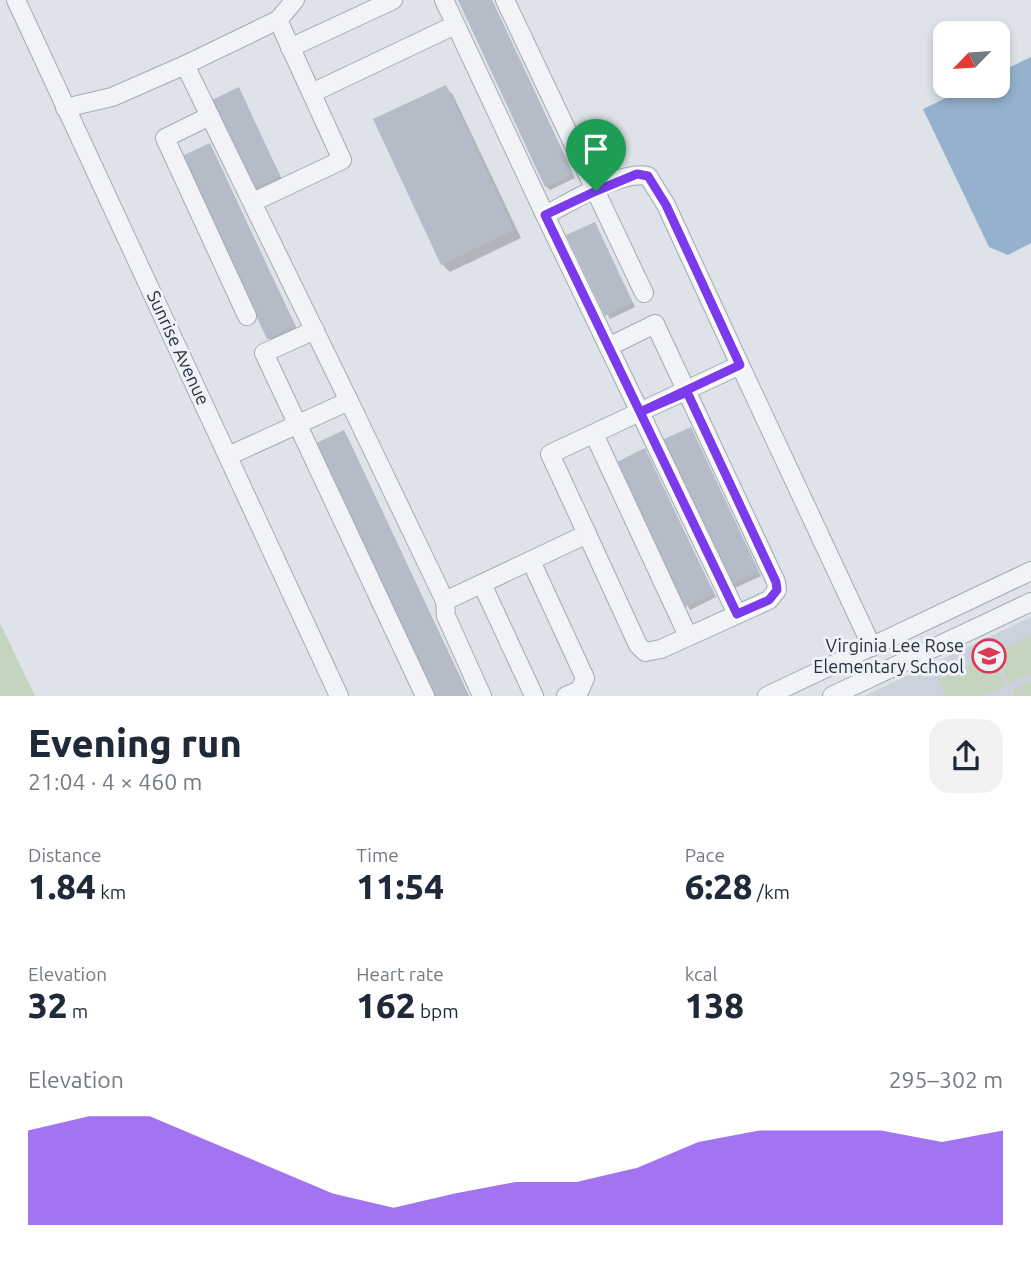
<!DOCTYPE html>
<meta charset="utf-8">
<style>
:root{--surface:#fff;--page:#f2f2f3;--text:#1f2937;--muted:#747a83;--accent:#7c3aed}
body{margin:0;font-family:Ubuntu,sans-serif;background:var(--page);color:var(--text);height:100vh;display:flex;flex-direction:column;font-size:26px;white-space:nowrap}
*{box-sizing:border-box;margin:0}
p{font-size:23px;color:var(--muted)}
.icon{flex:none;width:38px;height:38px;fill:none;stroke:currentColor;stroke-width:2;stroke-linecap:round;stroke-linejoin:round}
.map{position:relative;height:696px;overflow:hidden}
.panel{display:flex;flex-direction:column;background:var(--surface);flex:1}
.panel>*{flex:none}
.needle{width:46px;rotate:245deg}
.tools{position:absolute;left:933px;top:21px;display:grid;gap:14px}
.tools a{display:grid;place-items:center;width:77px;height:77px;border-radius:14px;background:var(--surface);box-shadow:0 4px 10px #0003;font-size:35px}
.pin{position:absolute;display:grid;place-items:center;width:60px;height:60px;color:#fff;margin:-72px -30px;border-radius:50% 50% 50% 0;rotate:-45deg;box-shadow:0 0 7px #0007}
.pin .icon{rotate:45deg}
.round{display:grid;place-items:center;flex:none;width:74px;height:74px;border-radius:21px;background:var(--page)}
.overview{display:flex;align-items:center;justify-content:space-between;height:119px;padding:0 28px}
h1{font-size:38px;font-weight:800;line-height:52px}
.figures{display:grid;grid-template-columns:repeat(3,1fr);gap:10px;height:119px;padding:7px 28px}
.figures div{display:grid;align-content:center}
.figures b{font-size:35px;font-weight:800}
.figures small{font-size:19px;font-weight:400}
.figures p{font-size:19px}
.chart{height:196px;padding:14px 28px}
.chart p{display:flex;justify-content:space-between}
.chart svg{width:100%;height:126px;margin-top:7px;fill:var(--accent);opacity:.7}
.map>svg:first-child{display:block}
.built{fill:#ccd2dc}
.green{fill:#c4d4be}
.water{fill:#95b1cd}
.shadow{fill:#0003}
.building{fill:#b5bcc7}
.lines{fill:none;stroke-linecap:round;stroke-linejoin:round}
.minor-casing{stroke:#a3aab4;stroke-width:20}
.minor{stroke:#f1f3f7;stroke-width:18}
.route-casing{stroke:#fff;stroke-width:14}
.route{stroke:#7c3aed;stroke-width:9}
.labels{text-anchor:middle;stroke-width:6;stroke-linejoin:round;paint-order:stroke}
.street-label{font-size:18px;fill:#263042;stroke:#eef2f7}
.poi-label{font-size:18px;fill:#263042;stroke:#eef2f7;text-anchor:end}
</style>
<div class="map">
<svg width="1031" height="696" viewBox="0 0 1031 696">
<rect width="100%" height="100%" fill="#dee3e9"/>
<!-- built -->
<path class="built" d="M1031 617V696H864Z"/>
<!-- green -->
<g class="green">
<path d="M0 623 35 696H0Z"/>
<path d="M1031 636V673L1008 683 995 653Z"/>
<path d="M992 655 1005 685 981 696H946L939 679Z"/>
<path d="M1031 681V696H1015L1012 690Z"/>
</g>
<!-- water -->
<path class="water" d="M1031 57V243L1008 255 989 247 923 109 971 86H998V73Z"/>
<!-- shadow -->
<g class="shadow">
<path d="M460 0H492L575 178 550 190 546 186Z"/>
<path d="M446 88 453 95 521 238 450 272 442 264Z"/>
<path d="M238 90 282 179 256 192 253 188Z"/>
<path d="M210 145 297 329 272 341 268 338Z"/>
<path d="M594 224 635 307 610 319 569 236Z"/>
<path d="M690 429 761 576 735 588 732 585Z"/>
<path d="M344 432 347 436 469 696H436Z"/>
<path d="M645 451 716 597 690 610 619 463Z"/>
</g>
<!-- building -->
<g class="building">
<path d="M458 0H492L573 174 545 187Z"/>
<path d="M446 85 514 230 441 265 373 119Z"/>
<path d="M239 87 280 176 252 189 210 101Z"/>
<path d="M210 143 295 326 267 339 182 156Z"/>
<path d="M595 222 633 303 605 316 566 235Z"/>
<path d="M691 427 759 572 730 586 662 440Z"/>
<path d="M344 430 468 696H434L316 443Z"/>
<path d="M645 448 714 594 685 607 617 462Z"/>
</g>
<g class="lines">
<defs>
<g id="minor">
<path d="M16 0 339 696"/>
<path d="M295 0 278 20 185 65 349 401"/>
<path d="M444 0 545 215C570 203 620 170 648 176L666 205 740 365"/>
<path d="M505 0 644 293"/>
<path d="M290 48 393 0"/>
<path d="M312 93 455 25"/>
<path d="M65 108 112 97 185 65"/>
<path d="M210 116 165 138 247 316"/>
<path d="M253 202 342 160 278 20"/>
<path d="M545 215 737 614"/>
<path d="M315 330 264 353 425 696"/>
<path d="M594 434 688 636"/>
<path d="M228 456 349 401 445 601 587 534 550 454 740 365 872 647"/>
<path d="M587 534 638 645 645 652 661 649 769 600 777 590 776 582 655 324 610 346"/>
<path d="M531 561 585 678 580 690 566 696"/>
<path d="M482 584 534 696"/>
<path d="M445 601 446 616 482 696"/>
<path d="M767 696 1031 571"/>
<path d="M832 696 1031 602"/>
</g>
</defs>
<!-- minor casing -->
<use href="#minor" class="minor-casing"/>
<!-- minor -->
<use href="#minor" class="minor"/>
</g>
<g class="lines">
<defs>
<path id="route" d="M596 191 545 215 640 412 687 392 776 582 777 590 769 600 737 614 640 412 740 365 666 205 648 176 637 174 596 191"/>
</defs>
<!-- route casing -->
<use href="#route" class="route-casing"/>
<!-- route -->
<use href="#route" class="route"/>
</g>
<!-- icons -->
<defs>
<symbol id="school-ring" viewBox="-11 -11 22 22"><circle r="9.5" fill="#eef2f7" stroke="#dc3651" stroke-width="1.5"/><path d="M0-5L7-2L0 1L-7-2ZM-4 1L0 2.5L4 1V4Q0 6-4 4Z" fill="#dc3651"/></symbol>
</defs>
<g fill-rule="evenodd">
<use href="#school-ring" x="970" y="637" width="38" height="38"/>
</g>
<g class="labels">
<!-- street labels -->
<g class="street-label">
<text transform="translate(178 348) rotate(65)" y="6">Sunrise Avenue</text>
</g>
<!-- poi labels -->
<g class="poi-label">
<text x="964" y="652">Virginia Lee Rose<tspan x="964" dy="21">Elementary School</tspan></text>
</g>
</g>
</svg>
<div class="tools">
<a><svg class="needle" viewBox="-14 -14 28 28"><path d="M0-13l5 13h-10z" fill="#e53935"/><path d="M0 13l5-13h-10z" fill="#747a83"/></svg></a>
</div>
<div class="pin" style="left:596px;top:191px;background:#1e9e55"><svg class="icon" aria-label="arrive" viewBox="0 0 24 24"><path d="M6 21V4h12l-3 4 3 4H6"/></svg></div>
</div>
<section class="panel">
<div class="overview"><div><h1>Evening run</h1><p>21:04 · 4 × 460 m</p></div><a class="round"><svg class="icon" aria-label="share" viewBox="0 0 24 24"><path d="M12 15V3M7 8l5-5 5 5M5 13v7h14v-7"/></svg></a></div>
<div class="figures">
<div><p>Distance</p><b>1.84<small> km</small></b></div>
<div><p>Time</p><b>11:54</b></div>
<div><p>Pace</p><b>6:28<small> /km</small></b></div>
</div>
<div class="figures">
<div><p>Elevation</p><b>32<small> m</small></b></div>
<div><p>Heart rate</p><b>162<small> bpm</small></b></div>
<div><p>kcal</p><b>138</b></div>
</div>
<div class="chart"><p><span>Elevation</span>295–302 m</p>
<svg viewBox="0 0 160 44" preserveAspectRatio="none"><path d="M0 44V11L10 6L20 6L30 15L40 24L50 33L60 38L70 33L80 29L90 29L100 24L110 15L120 11L130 11L140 11L150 15L160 11V44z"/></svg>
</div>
</section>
